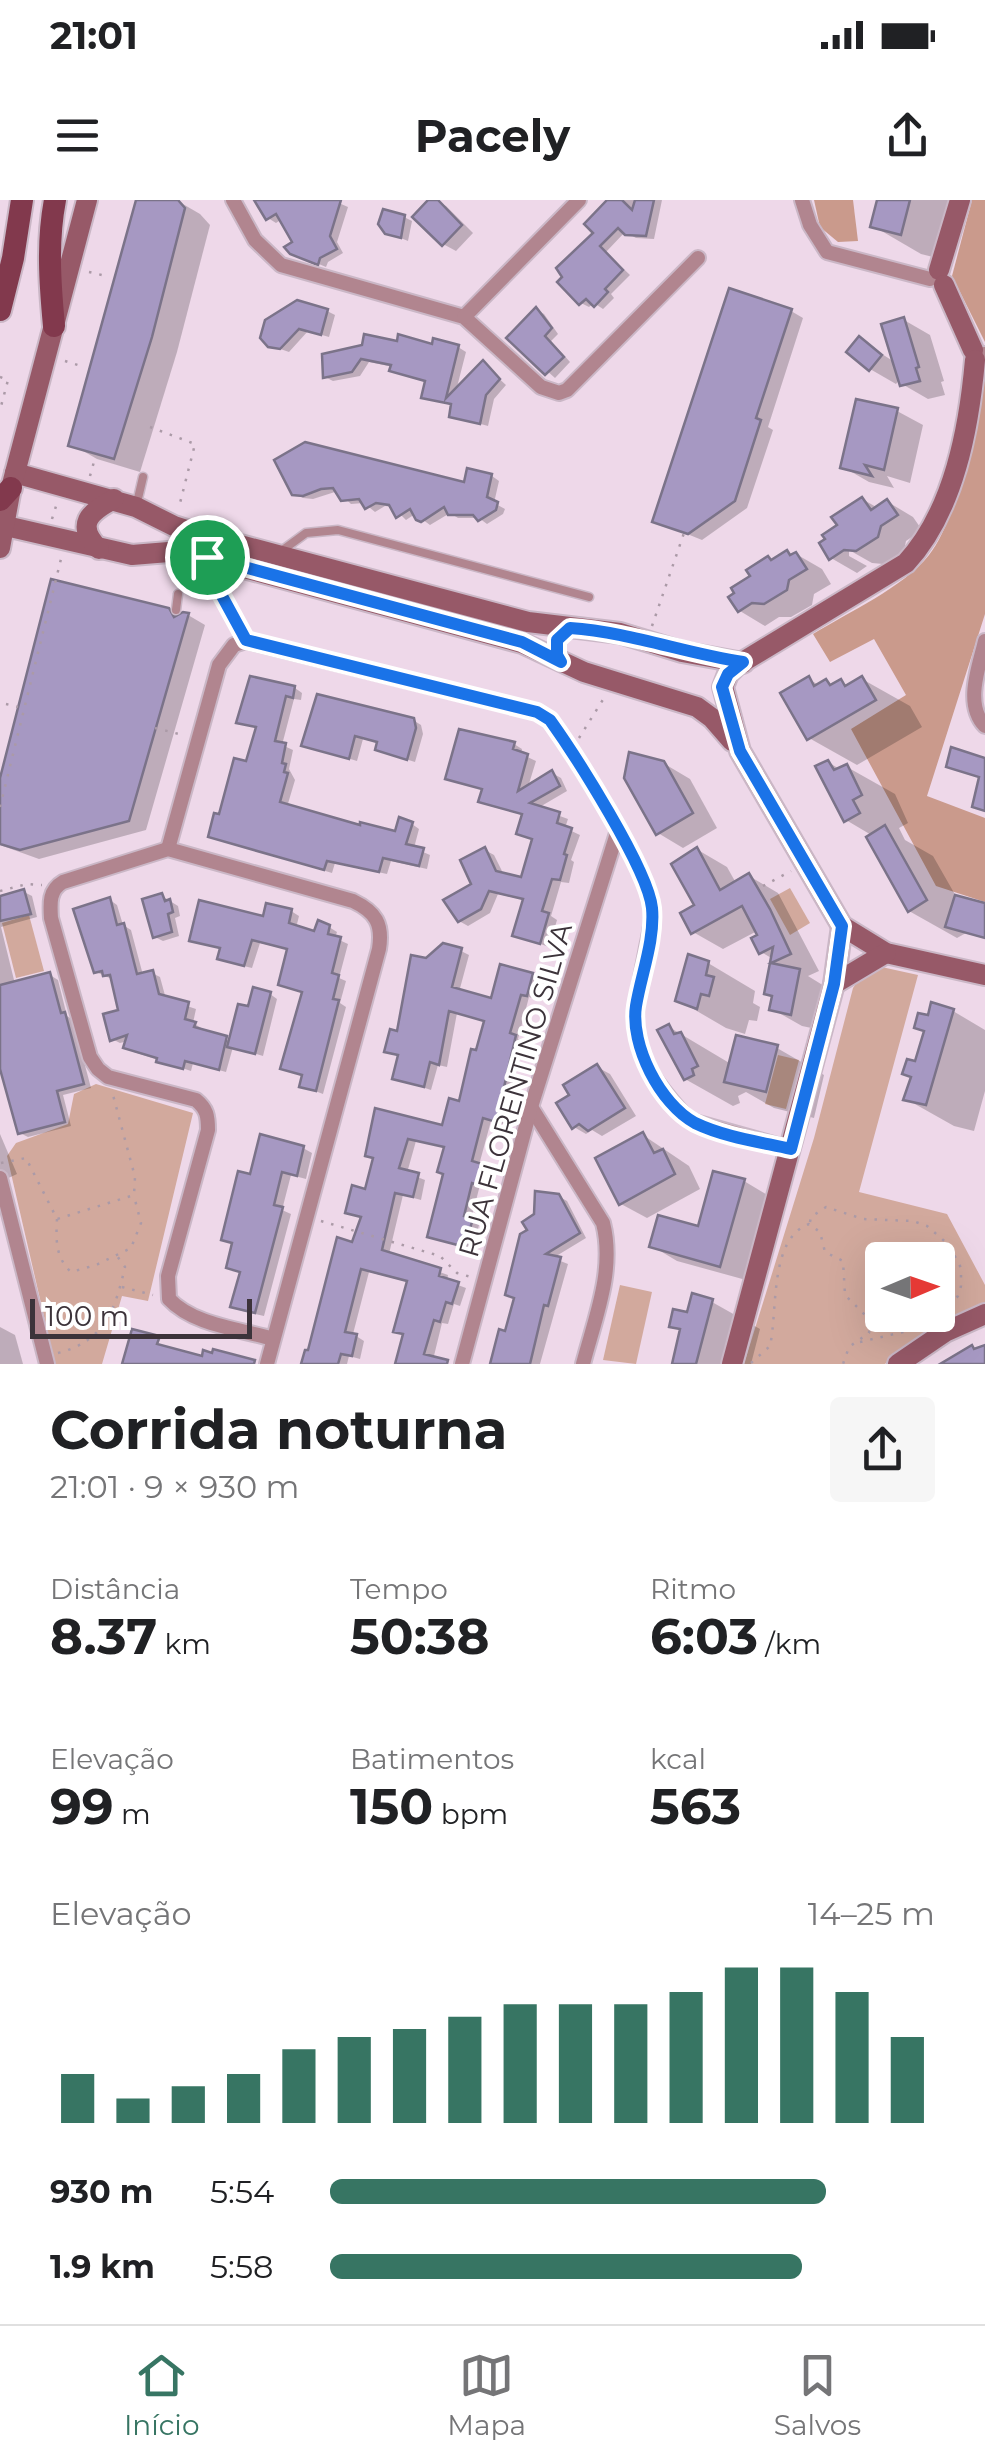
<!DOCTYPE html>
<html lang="pt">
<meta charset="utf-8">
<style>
:root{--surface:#fff;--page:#f6f6f6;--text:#202124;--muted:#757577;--line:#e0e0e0;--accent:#377563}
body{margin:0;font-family:Montserrat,sans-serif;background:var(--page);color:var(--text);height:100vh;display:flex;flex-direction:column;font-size:38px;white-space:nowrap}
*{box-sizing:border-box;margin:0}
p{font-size:32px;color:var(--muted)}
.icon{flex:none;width:55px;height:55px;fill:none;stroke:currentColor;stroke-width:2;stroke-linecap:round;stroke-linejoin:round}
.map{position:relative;height:1164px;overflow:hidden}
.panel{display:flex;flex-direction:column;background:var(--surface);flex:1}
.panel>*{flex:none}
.needle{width:65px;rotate:88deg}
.tools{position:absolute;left:865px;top:1042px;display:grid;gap:20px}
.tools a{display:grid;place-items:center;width:90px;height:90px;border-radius:10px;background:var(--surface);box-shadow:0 10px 40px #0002;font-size:50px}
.scale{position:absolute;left:30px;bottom:25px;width:222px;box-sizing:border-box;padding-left:10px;border:5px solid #3c333a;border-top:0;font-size:28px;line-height:35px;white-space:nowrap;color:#3c333a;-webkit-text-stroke:8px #fff;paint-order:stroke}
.pin{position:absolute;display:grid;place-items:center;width:85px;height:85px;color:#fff;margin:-42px;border:5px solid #fff;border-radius:50%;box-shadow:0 2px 10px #0007}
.round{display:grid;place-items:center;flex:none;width:105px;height:105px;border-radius:10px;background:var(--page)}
.head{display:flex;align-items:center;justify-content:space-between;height:170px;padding:0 50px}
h1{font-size:55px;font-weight:700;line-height:75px}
.stats{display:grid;grid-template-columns:repeat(3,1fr);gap:15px;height:170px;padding:10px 50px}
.stats div{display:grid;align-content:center}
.stats b{font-size:50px;font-weight:700}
.stats small{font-size:28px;font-weight:400}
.stats p{font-size:28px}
.chart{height:280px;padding:20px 50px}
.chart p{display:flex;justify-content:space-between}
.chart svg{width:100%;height:180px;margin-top:10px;stroke:var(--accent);stroke-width:6}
ul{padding:0 50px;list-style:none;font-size:32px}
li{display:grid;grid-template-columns:160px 120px 1fr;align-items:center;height:75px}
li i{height:25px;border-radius:12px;background:var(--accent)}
.status{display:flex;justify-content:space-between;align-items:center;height:70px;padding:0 50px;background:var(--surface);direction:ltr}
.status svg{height:28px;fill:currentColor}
header{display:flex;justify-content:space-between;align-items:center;height:130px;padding:0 50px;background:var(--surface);font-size:45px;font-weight:700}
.menu{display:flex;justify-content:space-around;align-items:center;height:140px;border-top:2px solid var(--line);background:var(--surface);font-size:28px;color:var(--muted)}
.menu a{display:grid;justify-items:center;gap:5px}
.menu .active{color:var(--accent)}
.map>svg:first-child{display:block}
.green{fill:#d2a99d;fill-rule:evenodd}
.forest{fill:#ca9a8c}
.shadow{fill:#0003}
.building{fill:#a698c2;stroke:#7b7389;stroke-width:2.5}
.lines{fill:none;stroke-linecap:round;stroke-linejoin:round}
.lane-casing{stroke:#cab7c6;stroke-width:11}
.street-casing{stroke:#cab7c6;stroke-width:18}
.secondary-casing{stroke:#cab7c6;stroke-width:24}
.primary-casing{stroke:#cab7c6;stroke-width:26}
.path{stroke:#ab9aa7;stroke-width:2.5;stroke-dasharray:2.5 8;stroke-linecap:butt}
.lane{stroke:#b1858f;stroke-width:8}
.street{stroke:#b1858f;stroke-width:14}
.secondary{stroke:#975968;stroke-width:20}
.primary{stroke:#82394d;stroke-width:22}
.route-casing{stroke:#fff;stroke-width:20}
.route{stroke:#1a73e8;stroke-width:12}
.labels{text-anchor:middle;stroke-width:8;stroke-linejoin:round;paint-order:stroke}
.street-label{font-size:28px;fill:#3c333a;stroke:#fff}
</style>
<div class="status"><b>21:01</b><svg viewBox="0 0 49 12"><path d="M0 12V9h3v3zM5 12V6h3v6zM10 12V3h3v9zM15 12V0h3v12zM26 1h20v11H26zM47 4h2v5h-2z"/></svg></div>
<header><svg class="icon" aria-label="menu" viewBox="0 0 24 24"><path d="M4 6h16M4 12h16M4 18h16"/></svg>Pacely<svg class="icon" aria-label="share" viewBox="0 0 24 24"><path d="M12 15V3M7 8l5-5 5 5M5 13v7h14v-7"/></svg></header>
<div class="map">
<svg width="985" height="1164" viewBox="0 0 985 1164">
<rect width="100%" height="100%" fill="#eed8e9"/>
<!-- green -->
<g class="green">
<path d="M790 688 810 723 790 735 770 699Z"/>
<path d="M29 715 44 771 16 778 2 723Z"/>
<path d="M877 766 918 775 859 992 947 1014 985 1085V1108L893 1156 885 1164H744L814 938 853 788 864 772ZM882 1060H938V1115H882Z"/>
<path d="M778 855 799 860 786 909 765 904Z"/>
<path d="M96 884 193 913 148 1101 122 1096 102 1164H55L7 956 16 943 68 924 74 894Z"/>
<path d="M620 1085 652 1092 636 1164 603 1160Z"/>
</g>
<!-- forest -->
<g class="forest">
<path d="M814 0H853L858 41 838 42 820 27Z"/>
<path d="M972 0H985V142L952 76Z"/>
<path d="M985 178V414L927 596 985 618V702L936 686 851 529 906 495 874 439 830 462 813 434C847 413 904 387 929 355 960 315 972 228 985 178Z"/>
</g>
<!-- shadow -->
<g class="shadow">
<path d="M139 0H176L200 14 210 25 177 152 140 272 97 259 71 244Z"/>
<path d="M257 0H332L348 7 337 42 343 53 328 62 326 67 302 57 282 19 276 23 268 18Z"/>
<path d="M432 0 446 6 473 33 456 51 443 44Z"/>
<path d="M610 0H662L654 39 636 38 625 32 606 52 630 75 611 94 614 98 603 109 594 103 589 107 581 103 597 33Z"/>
<path d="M879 0H964L949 61 921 54 873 26Z"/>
<path d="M404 17 412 21 408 41 386 32Z"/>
<path d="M536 110 544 114 558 134 551 141 570 162 555 178 510 138Z"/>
<path d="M327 111 335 115 329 137 308 131 289 152 269 145Z"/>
<path d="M791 111 803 118 768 227 773 230 747 308 702 340 655 321Z"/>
<path d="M904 120 930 135 944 181 941 182 945 195 928 199 902 184 901 178 896 184 870 169 860 140 896 163Z"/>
<path d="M433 147H458L466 152 456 191 483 164 506 185 494 199 488 226 452 216 454 206 424 197 427 182 393 167 369 162 360 176 333 181 325 177V156Z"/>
<path d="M897 211 923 225 910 283 887 276 894 288 869 282 843 267Z"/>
<path d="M278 261 465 285 492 276 499 281 494 303 505 309 503 314 487 324 479 318H458L450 313 430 325 415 314 406 320 393 307 385 306 375 312 364 303 351 304 338 291 313 299 303 298 294 293Z"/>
<path d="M862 299 878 308 888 302 913 317 922 330 906 341 904 351 883 364 872 363 849 350V356L867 366 857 373 831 358 840 326Z"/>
<path d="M787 353 796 354 822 369 831 384 814 394 812 405 791 417H779L765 426 740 411 773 362Z"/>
<path d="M168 410 179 417 188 415 205 425 146 630 39 659 0 645V589Z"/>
<path d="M809 479 820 486 826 482 833 486 841 482 849 486 862 479 910 506 922 527 857 565 809 538Z"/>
<path d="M295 488 302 493 301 500 294 499 282 545 293 550 289 569 295 580 287 607 397 634 412 624 419 629 414 648 430 655 427 669 391 661 387 674 335 663 332 673 211 636 248 564 258 528 239 522Z"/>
<path d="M413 520 421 525 423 534 415 562 386 553 378 549 380 543 363 539 357 561 304 545Z"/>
<path d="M514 544 522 549 521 554 536 561 528 587 552 573 561 578 567 591 538 608 568 619 565 628 580 635 571 660 574 662 569 683 561 682 551 716 557 720 549 747 515 735 525 700 498 694 490 713 468 726 459 721 485 650 494 655 504 675 523 680 535 640 519 633 525 615 490 606 481 601 484 590 448 578Z"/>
<path d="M828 562 841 570 847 567 895 594 908 623 899 628 905 640 933 656 957 698 985 707V738L966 733 957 738 909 711 873 636 846 620Z"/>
<path d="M663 563 690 579 717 628 683 648 658 633Z"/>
<path d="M698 650 727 667 736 683 749 676 778 693 819 771 808 776 829 789 821 830 802 826 772 809 774 797 767 793 773 759 761 752 757 731 723 749 693 732 698 706Z"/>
<path d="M24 692 32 696 37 717 1 727 15 784 50 775 58 780 67 816 73 820 91 888 63 895 71 926 28 937 20 933 0 860V698Z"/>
<path d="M162 696 178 706 180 716 175 718 179 736 163 741 155 737Z"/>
<path d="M110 700 117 705 123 725 131 730 143 775 152 773 160 777 166 799 196 809 193 823 203 829 202 832 231 841 250 809 270 794 277 799 263 856 233 847 226 872 193 863 191 871 134 852 126 847 128 841 120 843 112 839 121 811 114 780 96 772Z"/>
<path d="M291 711 299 716 296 728 316 734 329 727 337 732 335 738 348 744 339 778 346 781 340 803 346 807 323 894 302 886 304 876 283 868 304 793 281 784 290 750 260 743 252 768 227 762 220 758 222 749 192 740Z"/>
<path d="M461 751 469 755 459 792 492 801 532 775 540 780 535 799 529 797 518 839 523 842 503 924 491 921 479 965 496 972 491 989 480 985 471 1020 479 1025 473 1050 430 1035 446 974V948L416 941 407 973 425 980 421 1000 403 995 389 1054 448 1075 447 1081 466 1088 460 1106 454 1104 448 1124 442 1123 432 1164H398L405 1136 396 1131 409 1082 369 1072 353 1134 364 1141 360 1159 349 1156 347 1164H303L363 1018 348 1011 367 992 375 959 376 911 443 928 461 904 486 822 457 813 447 867 438 865 431 890 395 878 400 856 387 850 399 834 427 760Z"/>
<path d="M708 763 755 791 753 803 760 807 757 821 749 820 745 834 726 828 678 800Z"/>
<path d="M953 811 985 830V891L974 931 954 926 906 899 926 832 916 827 930 818Z"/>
<path d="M669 827 731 864 777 848 824 875 814 918 774 908 746 892 738 896 740 903 733 906 685 879Z"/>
<path d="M597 867 610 874 636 916 602 936 592 930 586 934 574 927 572 896Z"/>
<path d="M0 934 17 974 0 982Z"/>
<path d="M643 935 689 966 700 989 647 1018 621 1004Z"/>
<path d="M303 948 312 953 306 979 291 975 282 1010 291 1014 264 1116 242 1111 233 1106 242 1074 228 1067 234 1045 224 1039 252 977Z"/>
<path d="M744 981 769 996 746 1080 677 1061 652 1046 700 1029Z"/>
<path d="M558 996 567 1001 586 1038 553 1058 568 1064 540 1164H493Z"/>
<path d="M712 1102 760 1129 751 1164H674L682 1131 672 1125Z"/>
<path d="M0 1127 15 1135 23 1164H0Z"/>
</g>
<!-- building -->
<g class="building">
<path d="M136 0H178L185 8 152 137 114 259 68 246Z"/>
<path d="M254 0H341L330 36 337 49 320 58 318 65 290 54 284 47 292 42 276 14 266 20Z"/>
<path d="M428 0H438L462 25 442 46 412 17Z"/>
<path d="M607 0H622L632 10 635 0H654L646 36 625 35 618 28 600 46 623 70 605 89 608 92 594 107 586 99 579 105 557 82 562 77 556 68 593 33 584 24Z"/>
<path d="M877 0H910L901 35 870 27Z"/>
<path d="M383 9 405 15 401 38 385 34 378 24Z"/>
<path d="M729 88 792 109 756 218 761 220 735 301 688 334 652 322Z"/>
<path d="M297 100 328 109 321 135 299 129 280 149 268 147 260 138 265 120Z"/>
<path d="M536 107 552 128 545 136 564 157 545 175 506 138Z"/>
<path d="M904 117 919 167 916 168 920 181 900 186 881 124Z"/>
<path d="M364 134 397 141 398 134 432 144 433 138 459 145 446 198 483 160 500 179 486 195 480 224 449 217 451 204 421 198 425 181 389 171 391 165 361 159 352 172 323 178 322 154 362 145Z"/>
<path d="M859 136 882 155 869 171 846 152Z"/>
<path d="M856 199 898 208 884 270 865 265 872 276 840 268Z"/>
<path d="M305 242 464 282 467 268 492 274 487 297 498 302 496 310 478 321 473 315H448L444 307 421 322 416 320 410 309 396 318 389 305 376 303 365 309 359 299 341 301 333 288 321 289 303 296 292 295 274 260Z"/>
<path d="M862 297 871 310 887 299 898 315 881 326 878 337 856 351 844 350 829 360 819 343 825 339 822 335 837 325 831 317Z"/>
<path d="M787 350 790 355 796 352 807 369 789 380 787 390 764 404 752 403 738 412 728 397 734 393 731 388 750 376 746 370 768 356 771 360Z"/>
<path d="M51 379 169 408 174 417 183 412 189 413 129 621 20 650 0 644V578Z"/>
<path d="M250 476 295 486 293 498 286 496 275 541 286 543 282 563 286 564 284 572 288 573 280 602 360 625V622L395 631 399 617 413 622 406 644 424 648 419 666 383 658 379 672 327 661 324 670 208 637 214 613 219 614 234 558 246 561 256 527 236 523Z"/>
<path d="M809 476 814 486 826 479 830 485 841 479 845 486 862 476 876 500 807 540 780 493Z"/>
<path d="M317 494 414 518 416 528 407 560 375 550 377 542 355 536 349 559 301 546Z"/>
<path d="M459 529 515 542 513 549 528 554 518 591 552 570 560 586 530 603 560 612 557 623 572 628 564 654 567 655 560 680 552 679 542 711 549 713 540 744 512 736 523 699 489 691 481 709 458 722 443 700 471 684 460 660 485 647 496 671 521 677 532 639 516 634 522 614 478 602 482 589 445 579Z"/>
<path d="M951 547 985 558V611L972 607 979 577 946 567Z"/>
<path d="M629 552 664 561 693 613 656 635 624 578Z"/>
<path d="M828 560 834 570 847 564 862 595 853 600 860 613 844 622 815 566Z"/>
<path d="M885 625 927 700 908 712 866 637Z"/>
<path d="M697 647 720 690 749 673 770 709 791 754 771 763 800 769 791 815 769 810 772 796 764 794 773 747 759 754 751 738 757 735 742 706 691 734 680 713 694 705 671 664Z"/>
<path d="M24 689 31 714 0 721V696Z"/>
<path d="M162 693 165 701 170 699 173 712 168 714 172 732 153 738 142 699Z"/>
<path d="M955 695 985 703V738L945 727Z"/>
<path d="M110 697 117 725 124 723 137 774 153 770 159 794 189 802 185 819 196 822 194 827 227 836 219 870 185 861 183 869 156 862 157 858 123 848 127 835 110 841 103 814 118 810 110 775 103 776 102 771 94 773 73 709Z"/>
<path d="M199 700 263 716 266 703 292 709 289 723 314 731 318 720 330 725 328 734 341 737 332 773 339 775 333 799 339 800 316 891 299 887 302 875 280 869 302 792 278 785 287 749 252 740 244 766 217 759 220 748 189 741Z"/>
<path d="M443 743 462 748 452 787 491 798 500 764 533 773 527 796 521 795 510 833 516 835 496 922 483 918 472 961 489 966 483 986 472 983 464 1016 473 1018 465 1047 427 1037 443 974 437 972 444 947 408 939 399 968 419 973 413 997 395 993 382 1050 441 1068 439 1076 459 1082 452 1104 446 1102 440 1122 434 1120 424 1154 448 1160 447 1164H395L403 1134 393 1132 407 1081 361 1069 345 1132 357 1134 352 1156 341 1154 338 1164H301L305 1150H308L337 1037 352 1042 361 1017 345 1013 352 985 365 989 373 958 365 956 375 908 442 925 449 898 459 901 471 849 476 850 484 821 449 811 439 865 430 862 424 887 392 879 398 855 384 852 390 829 397 831 411 755 426 758Z"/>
<path d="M688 754 709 761 706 775 714 777 709 796 701 794 697 809 675 801Z"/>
<path d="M50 772 61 813 65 812 84 884 57 891 65 922 18 934 0 869V785Z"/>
<path d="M253 787 271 792 255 854 227 847 238 804 248 806Z"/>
<path d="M931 802 954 809 926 905 903 900 911 877 902 874 907 859 915 861 924 831 914 828 918 813 928 815Z"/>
<path d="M669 824 674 834 681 832 698 866 692 869 694 875 684 880 657 830Z"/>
<path d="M736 835 778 845 766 892 724 882Z"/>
<path d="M597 864 625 908 588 931 579 924 572 929 556 903 569 895 563 885Z"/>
<path d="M643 932 654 953 663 949 675 974 619 1005 595 958Z"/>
<path d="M260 934 304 946 297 976 282 972 274 1005 283 1007 255 1113 230 1107 240 1072 226 1068 232 1043 221 1040 238 971 250 974Z"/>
<path d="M713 971 745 979 720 1067 649 1047 658 1015 698 1026Z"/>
<path d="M535 991 559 994 580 1033 546 1054 561 1057 548 1106 544 1105 530 1164H490L499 1129 505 1131 514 1098 505 1095 520 1034 527 1030 522 1022 534 1014Z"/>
<path d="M692 1093 713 1099 696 1164H672L680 1129 669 1127 673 1109 687 1112Z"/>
<path d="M132 1129 160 1136 157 1144 202 1156 203 1150 212 1153 213 1149 255 1160 254 1164H122Z"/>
<path d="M972 1145 974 1149 985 1145V1164H940Z"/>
</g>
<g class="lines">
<defs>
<g id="lane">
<path d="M136 307 143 277"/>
<path d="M280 352 306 333 338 330 589 397"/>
<path d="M176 410 178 394"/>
</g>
<g id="street">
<path d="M233 0 255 40 281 65 464 117 541 187 559 193 567 190 698 58"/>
<path d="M802 0 810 25 827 52 930 79"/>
<path d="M464 117 579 0"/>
<path d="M984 154H985"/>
<path d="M985 441C979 467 964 504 985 526"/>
<path d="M168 649 219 465 234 445 246 441 537 512 550 520 558 531C589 582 628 636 649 693 655 711 651 729 647 747 637 802 623 838 660 886 670 899 679 911 691 921L791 949"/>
<path d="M531 907 603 1023C615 1070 595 1118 583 1164"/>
<path d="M0 978 47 1164"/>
<path d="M267 1164 379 749C383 724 376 712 353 701L168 649 63 682C49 690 50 703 51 718L90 857 98 869 108 877 196 900C207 909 208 916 208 930L168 1076 169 1099C193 1125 240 1129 273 1139"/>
<path d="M462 1164 531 907 618 630"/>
</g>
<g id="secondary">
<path d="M939 70 960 0"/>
<path d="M944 85 973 150"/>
<path d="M975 160C969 228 954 311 906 363L736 466 728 474 723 487 740 551 842 726 886 753 985 775"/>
<path d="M15 273 136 307 174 326 199 334 528 422 620 433 682 452 743 463"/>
<path d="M6 326 132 355 181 351 522 443 584 472 697 507 712 518 732 541"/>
<path d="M0 348 11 288 87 0"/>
<path d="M99 349C75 325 89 312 114 299"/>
<path d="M834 784 886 753"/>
<path d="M732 1164 834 784 842 726"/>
<path d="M898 1164 945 1132 985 1114"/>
</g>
<g id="primary">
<path d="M0 110 13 58 22 0"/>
<path d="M54 126C50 83 47 42 55 0"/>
<path d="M0 300 11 288"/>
</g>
</defs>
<!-- lane casing -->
<use href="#lane" class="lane-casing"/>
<!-- street casing -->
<use href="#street" class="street-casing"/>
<!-- secondary casing -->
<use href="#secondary" class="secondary-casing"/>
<!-- primary casing -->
<use href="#primary" class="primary-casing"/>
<!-- path -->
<g class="path">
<path d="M89 72 102 75"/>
<path d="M65 161 78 165"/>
<path d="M0 177 8 180 0 210"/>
<path d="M150 227 195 244 179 307"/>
<path d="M90 276 95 258"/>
<path d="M52 319 57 303"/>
<path d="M212 378 239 428"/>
<path d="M652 426 684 333"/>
<path d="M6 504 18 507"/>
<path d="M155 528 183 535"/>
<path d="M579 538 604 498"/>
<path d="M0 607 61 359"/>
<path d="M763 686 791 671"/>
<path d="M0 691 27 684 42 685"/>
<path d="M1 963 26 958 57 1019 134 995 135 977 113 895"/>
<path d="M57 1019C56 1039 55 1057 71 1072L96 1065 131 1048 141 1023 134 996"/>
<path d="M321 1021 440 1056 457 1073 471 1077"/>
<path d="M810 1022 811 1017 826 1007 863 1019 913 1021 927 1026 949 1045 961 1068V1086L958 1096 940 1114"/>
<path d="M122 1087 153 1095"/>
<path d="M860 1142 903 1132 933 1118"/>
<path d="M58 1153C105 1141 115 1110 125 1067L117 1056"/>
<path d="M751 1163 770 1146C778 1109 769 1039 809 1024L820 1032 825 1052 843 1061 845 1095 870 1120 869 1133 849 1147 843 1164"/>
</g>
<!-- lane -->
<use href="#lane" class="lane"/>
<!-- street -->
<use href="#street" class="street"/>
<!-- secondary -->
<use href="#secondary" class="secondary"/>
<!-- primary -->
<use href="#primary" class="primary"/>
</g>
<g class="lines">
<defs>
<path id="route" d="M207 357 522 442 561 462 557 455V440L570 428C629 432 684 453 743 462L728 474 722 487 740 551 842 726 834 784 791 949C760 942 724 937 695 923 660 904 630 845 636 806 641 775 655 740 652 708 648 669 575 555 550 520L537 512 246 440 209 372Z"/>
</defs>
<!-- route casing -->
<use href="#route" class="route-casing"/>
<!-- route -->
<use href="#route" class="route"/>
</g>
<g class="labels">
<!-- street labels -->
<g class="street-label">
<text transform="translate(515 890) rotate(-74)" y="10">RUA FLORENTINO SILVA</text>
</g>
</g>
</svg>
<div class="tools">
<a><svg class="needle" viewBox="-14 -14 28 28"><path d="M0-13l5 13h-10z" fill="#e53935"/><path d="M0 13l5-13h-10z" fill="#757577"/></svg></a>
</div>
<div class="scale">100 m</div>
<div class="pin" style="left:207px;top:357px;background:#1e9e55"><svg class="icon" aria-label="arrive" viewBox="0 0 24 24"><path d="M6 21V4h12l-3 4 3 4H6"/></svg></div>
</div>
<section class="panel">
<div class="head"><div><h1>Corrida noturna</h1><p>21:01 · 9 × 930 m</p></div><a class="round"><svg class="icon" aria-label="share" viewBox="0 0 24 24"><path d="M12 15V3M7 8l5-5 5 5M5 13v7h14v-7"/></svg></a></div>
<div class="stats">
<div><p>Distância</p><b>8.37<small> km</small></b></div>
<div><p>Tempo</p><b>50:38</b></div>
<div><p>Ritmo</p><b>6:03<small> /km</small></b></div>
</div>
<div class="stats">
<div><p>Elevação</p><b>99<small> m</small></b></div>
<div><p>Batimentos</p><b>150<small> bpm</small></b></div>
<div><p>kcal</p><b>563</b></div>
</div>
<div class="chart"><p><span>Elevação</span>14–25 m</p>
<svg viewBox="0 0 160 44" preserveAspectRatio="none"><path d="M5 44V32M15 44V38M25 44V35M35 44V32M45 44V26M55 44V23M65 44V21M75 44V18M85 44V15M95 44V15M105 44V15M115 44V12M125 44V6M135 44V6M145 44V12M155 44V23"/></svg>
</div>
<ul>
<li><b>930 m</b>5:54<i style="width:82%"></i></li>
<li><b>1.9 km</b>5:58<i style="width:78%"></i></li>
</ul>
</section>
<nav class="menu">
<a class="active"><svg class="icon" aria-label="home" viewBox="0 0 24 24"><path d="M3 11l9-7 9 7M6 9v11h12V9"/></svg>Início</a>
<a><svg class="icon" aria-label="map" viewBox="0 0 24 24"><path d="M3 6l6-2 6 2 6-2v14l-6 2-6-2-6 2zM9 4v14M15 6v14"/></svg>Mapa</a>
<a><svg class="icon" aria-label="saved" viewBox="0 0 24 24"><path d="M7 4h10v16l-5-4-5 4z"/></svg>Salvos</a>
</nav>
